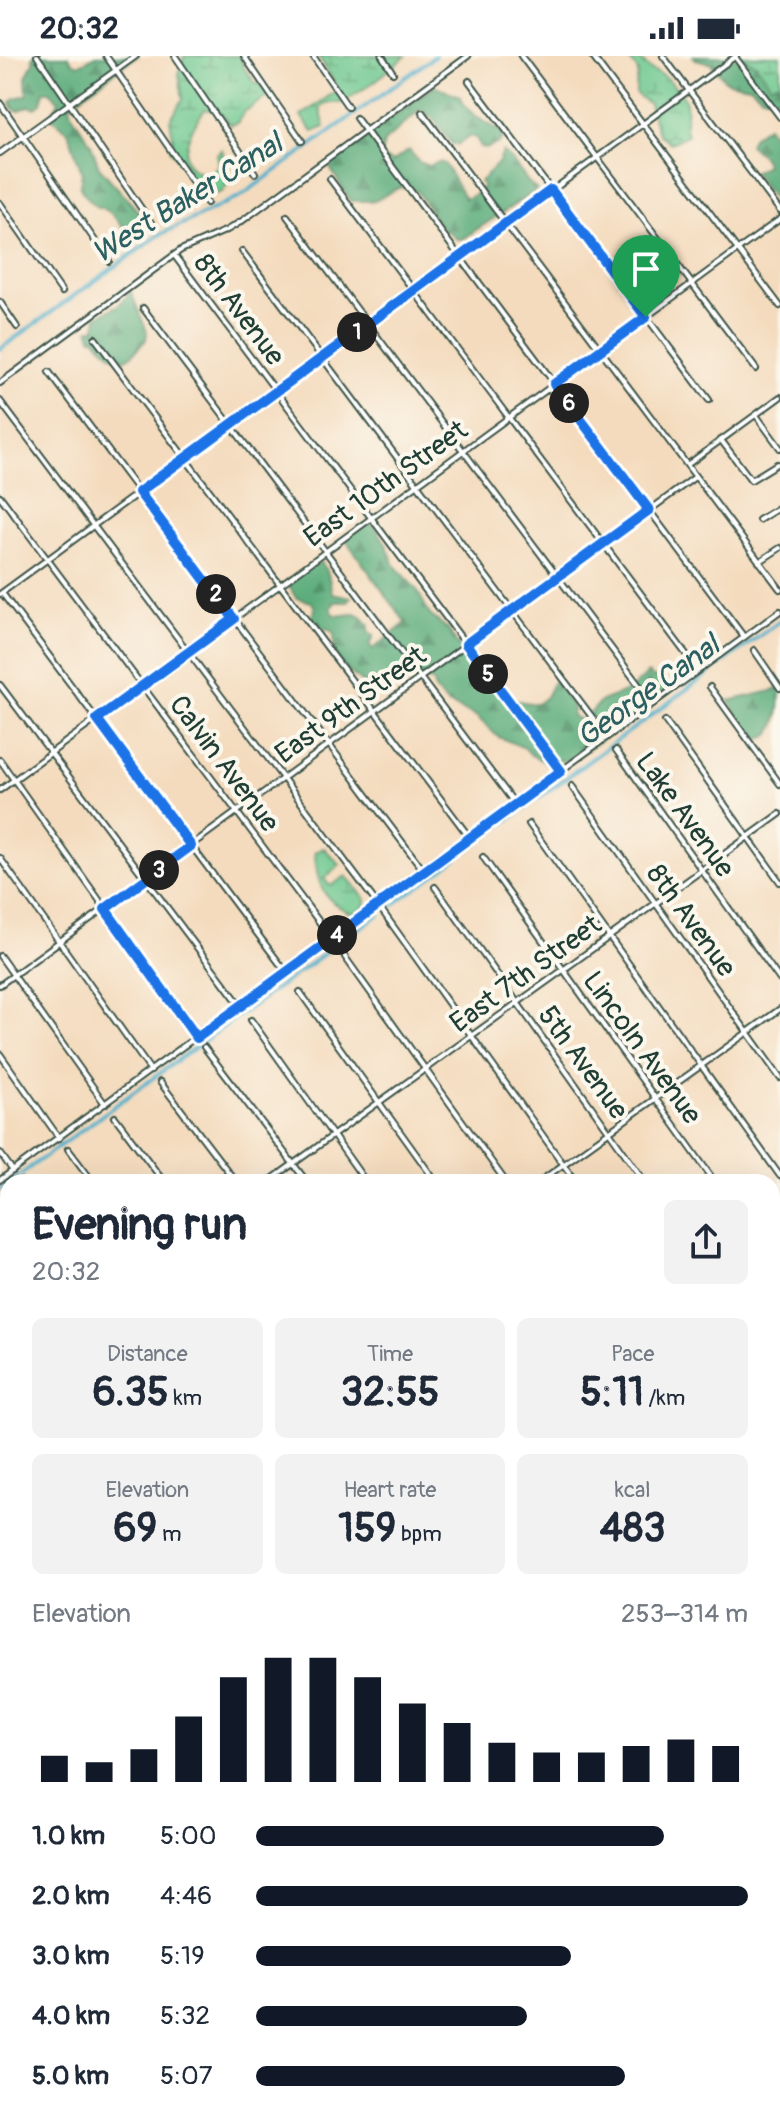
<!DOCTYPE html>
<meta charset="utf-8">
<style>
:root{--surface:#fff;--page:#f2f2f3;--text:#1f2937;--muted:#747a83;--accent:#111827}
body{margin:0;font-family:Pangolin,sans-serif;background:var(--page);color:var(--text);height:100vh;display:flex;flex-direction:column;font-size:30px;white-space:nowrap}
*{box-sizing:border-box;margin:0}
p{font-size:26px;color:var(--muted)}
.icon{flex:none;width:44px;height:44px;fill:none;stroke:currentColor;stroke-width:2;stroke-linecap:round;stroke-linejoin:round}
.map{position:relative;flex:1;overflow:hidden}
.drawer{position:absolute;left:0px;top:1118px;width:780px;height:948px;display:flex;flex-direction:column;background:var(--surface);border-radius:24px 24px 0 0;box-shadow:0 8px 32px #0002}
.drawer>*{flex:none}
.pin{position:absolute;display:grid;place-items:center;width:68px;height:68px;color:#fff;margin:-82px -34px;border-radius:50% 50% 50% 0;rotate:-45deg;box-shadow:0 0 8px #0007}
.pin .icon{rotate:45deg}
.km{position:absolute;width:40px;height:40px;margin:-20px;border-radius:50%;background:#222;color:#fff;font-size:22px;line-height:40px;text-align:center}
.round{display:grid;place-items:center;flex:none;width:84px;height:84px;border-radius:12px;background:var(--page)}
.headline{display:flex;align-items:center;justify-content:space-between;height:136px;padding:0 32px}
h1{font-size:44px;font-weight:700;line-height:60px}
.metrics{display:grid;grid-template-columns:repeat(3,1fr);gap:12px;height:136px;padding:8px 32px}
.metrics div{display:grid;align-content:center;border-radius:12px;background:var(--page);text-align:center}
.metrics b{font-size:40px;font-weight:700}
.metrics small{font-size:22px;font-weight:400}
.metrics p{font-size:22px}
.chart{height:224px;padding:16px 32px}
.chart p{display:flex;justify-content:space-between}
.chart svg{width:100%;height:144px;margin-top:8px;stroke:var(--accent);stroke-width:6}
ul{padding:0 32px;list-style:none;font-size:26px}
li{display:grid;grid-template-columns:128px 96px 1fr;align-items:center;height:60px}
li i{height:20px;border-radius:10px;background:var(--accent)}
.status{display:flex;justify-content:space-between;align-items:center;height:56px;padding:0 40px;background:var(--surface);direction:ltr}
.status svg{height:22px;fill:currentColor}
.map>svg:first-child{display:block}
.built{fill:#e7d2ef}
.forest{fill:url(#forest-firs);stroke:#3c7457;stroke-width:2}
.wetland{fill:url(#wetland-marsh);stroke:#468262;stroke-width:2}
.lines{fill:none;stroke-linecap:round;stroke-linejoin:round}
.canal{stroke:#4cafcb;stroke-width:4}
.minor-casing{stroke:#3f5549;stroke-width:8}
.major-casing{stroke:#3f5549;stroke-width:10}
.minor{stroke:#fff;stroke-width:4}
.major{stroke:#f6be86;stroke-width:6}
.route-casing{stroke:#fff;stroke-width:16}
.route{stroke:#1a73e8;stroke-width:10}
.labels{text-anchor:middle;stroke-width:8;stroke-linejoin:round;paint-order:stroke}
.street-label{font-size:28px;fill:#1f3d34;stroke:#fbf7ec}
.water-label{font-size:30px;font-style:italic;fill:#2c5f61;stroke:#fbf7ec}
</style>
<div class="status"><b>20:32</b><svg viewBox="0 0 49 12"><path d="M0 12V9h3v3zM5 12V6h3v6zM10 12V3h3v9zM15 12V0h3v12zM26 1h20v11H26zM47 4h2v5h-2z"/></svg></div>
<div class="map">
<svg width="780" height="2066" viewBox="0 0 780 2066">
<defs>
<pattern id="forest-firs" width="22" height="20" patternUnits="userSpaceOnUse" patternTransform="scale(2)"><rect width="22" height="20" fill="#5aac7a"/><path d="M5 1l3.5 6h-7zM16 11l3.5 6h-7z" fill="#4a8d65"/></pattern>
<pattern id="wetland-marsh" width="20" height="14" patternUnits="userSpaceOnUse" patternTransform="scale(2)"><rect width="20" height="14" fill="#6ec88f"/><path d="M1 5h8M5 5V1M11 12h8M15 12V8" fill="none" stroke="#5aa476"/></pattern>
</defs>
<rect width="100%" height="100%" fill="#fbf7ec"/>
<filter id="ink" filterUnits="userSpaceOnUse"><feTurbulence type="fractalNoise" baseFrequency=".0125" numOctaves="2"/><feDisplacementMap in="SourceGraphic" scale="16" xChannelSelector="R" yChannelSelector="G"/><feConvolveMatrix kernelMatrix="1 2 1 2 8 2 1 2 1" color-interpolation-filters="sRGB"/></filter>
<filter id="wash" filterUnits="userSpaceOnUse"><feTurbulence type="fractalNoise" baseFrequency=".006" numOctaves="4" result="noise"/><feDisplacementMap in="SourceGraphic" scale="32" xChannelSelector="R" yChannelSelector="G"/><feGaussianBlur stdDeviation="1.8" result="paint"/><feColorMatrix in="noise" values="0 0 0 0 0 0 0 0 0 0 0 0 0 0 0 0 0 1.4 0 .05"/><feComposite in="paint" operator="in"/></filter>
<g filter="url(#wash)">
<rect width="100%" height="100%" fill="#f4dbbe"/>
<!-- built -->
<g class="built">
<path d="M780 1566V1643L772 1645V1572Z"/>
<path d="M41 2058H214L220 2066H30Z"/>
</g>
<!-- forest -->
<g class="forest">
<path d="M33 0H69L72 6 78 9 96 0H137L70 49 73 60 91 88 99 111 145 163V169C123 185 122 165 108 155 104 152 99 152 96 150 91 146 86 140 82 135L80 130 82 117 68 75 53 63V56L59 45 50 35H44L41 47 36 52 29 50 18 55 12 52 11 46 15 42 27 39 26 21 33 7Z"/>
<path d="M693 0C712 0 736 0 753 6 763 13 765 23 777 28L780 26V43L762 40 750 30 727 26 710 7 695 3Z"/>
<path d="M435 30 460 40C468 59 482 65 500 74L503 81 499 87 486 93 481 91 476 82 470 80 458 89 452 88 435 65 421 53 384 86 381 100 392 106 409 94 419 106 428 110 439 106 445 108 465 143 474 139 483 131 480 126 499 106 503 96C520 109 522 124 537 134L462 183H456L449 176 441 173 417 135 400 131 374 145H351L330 112C338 95 362 91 371 76Z"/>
<path d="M767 70 780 87V147L778 149 753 116 766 109 764 102 749 89 752 81Z"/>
<path d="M131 236 147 276 146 284 130 301 124 304 112 299 94 281 92 282 89 273H95L97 261 119 249Z"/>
<path d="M369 467 375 470 386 488 395 510 417 534 430 559 448 573 456 587 477 608 483 618 512 644 537 648 546 641 554 625 560 627C561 630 561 634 563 637 568 648 576 646 572 660L581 664 588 660 601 645 630 634 648 617 653 621 664 623 668 632 659 642 577 701 549 708 531 699 525 692 498 681 476 660 448 648 435 635 433 627 427 623 413 621C403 631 391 632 378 640 364 627 345 616 335 598 333 593 335 584 334 578L330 574 316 571 311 563 315 552 312 546 296 542 286 525 320 506 328 517 332 537 351 541 348 546H335L331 553 334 559C353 562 354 550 369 569L368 575 373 579V584L369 588 373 593 406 567 345 483Z"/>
<path d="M780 628C780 649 780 688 753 682L729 645 776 634Z"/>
<path d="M772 1479 780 1491V1561L772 1567Z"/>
</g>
<!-- wetland -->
<g class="wetland">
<path d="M184 0H240L244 12 255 27 261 28 268 40 244 56 237 67 231 69 219 56 205 53C191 72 168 114 209 118L218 110 217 98 222 93 227 111 226 131 222 136 210 140 196 129 170 93 173 82 170 64 183 43 179 18Z"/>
<path d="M318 0H406L374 26 342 47C332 48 327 43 320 53L325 71 313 76 301 60 339 33Z"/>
<path d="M626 0H639C645 15 657 14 668 23 673 28 680 37 684 42 691 53 681 67 687 79L670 87 658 78 649 48 636 38C634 15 647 23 626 0Z"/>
<path d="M738 0H780V26L771 29 756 8Z"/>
<path d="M324 792 340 809 324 823 330 830 346 820 366 843V849L362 853 351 857C322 845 316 826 315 796Z"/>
</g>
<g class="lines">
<!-- canal -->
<g class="canal">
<path d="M0 293 159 179 241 140 435 0"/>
<path d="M387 853 780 565"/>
<path d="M10 1126 379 858"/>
<path d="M0 1133 8 1127"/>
<path d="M772 1349 780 1344"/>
<path d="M772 1684 780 1682"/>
<path d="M0 2012 8 2022"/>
<path d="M567 2058 580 2066"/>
<path d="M26 2066 37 2058"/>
<path d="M237 2066 243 2058"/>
</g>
</g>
</g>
<g filter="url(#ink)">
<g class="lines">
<defs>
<g id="minor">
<path d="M37 0 154 171"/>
<path d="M106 0 207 147"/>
<path d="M175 0 255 117"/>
<path d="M244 0 302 85"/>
<path d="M313 0 348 51"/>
<path d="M382 0 393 17"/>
<path d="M521 0 756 313"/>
<path d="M592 0 780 250"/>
<path d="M663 0 780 155"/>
<path d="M735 1 780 61"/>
<path d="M469 25 709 344"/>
<path d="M0 47 109 205"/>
<path d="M422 56 780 533"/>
<path d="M356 62 744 581"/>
<path d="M0 97 136 0"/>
<path d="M330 123 698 614"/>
<path d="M0 147 62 236"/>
<path d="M287 160 653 648"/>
<path d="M242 195 607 681"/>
<path d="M174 199 561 715"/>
<path d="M0 246 17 271"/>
<path d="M143 252 515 748"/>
<path d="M95 282 470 782"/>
<path d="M49 316 424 815"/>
<path d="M0 327 181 194 227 174 242 165 468 0"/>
<path d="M0 345 378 849 576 1126"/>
<path d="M756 359 780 392"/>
<path d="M721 384 751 424 777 408"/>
<path d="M687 409 780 341"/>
<path d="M0 440 332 883"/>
<path d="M759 464 780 451"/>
<path d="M759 506 780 492"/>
<path d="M2 537 286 916"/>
<path d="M0 538 736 0"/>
<path d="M754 594 780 632"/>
<path d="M0 629 241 950"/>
<path d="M710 631 780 728"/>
<path d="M665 665 780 826"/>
<path d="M616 694 780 924"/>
<path d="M0 704 197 982"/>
<path d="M572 730 780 1022"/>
<path d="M0 734 780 163"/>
<path d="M529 768 780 1120"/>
<path d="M483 801 715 1126"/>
<path d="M0 802 151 1015"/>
<path d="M435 831 645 1126"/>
<path d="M0 900 105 1048"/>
<path d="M345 901 506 1126"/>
<path d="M0 929 695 421"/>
<path d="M300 936 436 1126"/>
<path d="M251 964 366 1126"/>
<path d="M204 991 307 1126"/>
<path d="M0 998 59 1082"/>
<path d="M160 1026 236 1126"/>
<path d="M115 1061 164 1126"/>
<path d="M68 1093 93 1126"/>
<path d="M0 1097 13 1115"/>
<path d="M0 1124 780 555"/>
<path d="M21 1125 22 1126"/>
<path d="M268 1126 780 758"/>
<path d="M539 1126 780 953"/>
<path d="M772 1154 780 1148"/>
<path d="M0 1191 8 1202"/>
<path d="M772 1206 780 1217"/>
<path d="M0 1285 8 1295"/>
<path d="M772 1304 780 1315"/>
<path d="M0 1320 8 1314"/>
<path d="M772 1369 780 1363"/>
<path d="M0 1378 8 1388"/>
<path d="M772 1402 780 1413"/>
<path d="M0 1471 8 1482"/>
<path d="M0 1516 8 1510"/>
<path d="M0 1565 8 1575"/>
<path d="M772 1567 780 1561"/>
<path d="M772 1650 780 1649"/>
<path d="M0 1658 8 1669"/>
<path d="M0 1711 8 1705"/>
<path d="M772 1713 780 1711"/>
<path d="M772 1745 780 1744"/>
<path d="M772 1752 780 1764"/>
<path d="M772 1805 780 1817"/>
<path d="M0 1809 8 1820"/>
<path d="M0 1858 8 1852"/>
<path d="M0 1906 8 1898"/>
<path d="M772 1908 780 1902"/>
<path d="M0 1916 8 1927"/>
<path d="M0 1973 8 1984"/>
<path d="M772 1989 780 2000"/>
<path d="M0 2043 5 2053 0 2059"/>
<path d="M234 2058 240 2066"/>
<path d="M286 2058 291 2066"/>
<path d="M367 2058 373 2066"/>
<path d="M413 2058 418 2066"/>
<path d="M458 2058 464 2066"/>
<path d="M702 2058 708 2066"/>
<path d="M755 2058 760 2066"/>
<path d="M195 2066 205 2058"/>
<path d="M338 2066 349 2058"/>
<path d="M483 2066 495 2058"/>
<path d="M687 2066 699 2058"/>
</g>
<g id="major">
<path d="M0 1839 8 1834"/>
<path d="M0 1846 8 1841"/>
<path d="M772 1950 780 1945"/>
<path d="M525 2058 538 2066"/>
<path d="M611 2066 622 2058"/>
</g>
</defs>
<!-- minor casing -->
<use href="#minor" class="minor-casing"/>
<!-- major casing -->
<use href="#major" class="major-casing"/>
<!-- minor -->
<use href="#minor" class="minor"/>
<!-- major -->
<use href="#major" class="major"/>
</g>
</g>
<g class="lines" filter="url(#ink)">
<defs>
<path id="route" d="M551 134 646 261 554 328 649 454 466 588 561 715 197 982 105 853 191 790 97 663 234 563 139 436Z"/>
</defs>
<!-- route casing -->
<use href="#route" class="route-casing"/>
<!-- route -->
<use href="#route" class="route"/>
</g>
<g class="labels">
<!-- street labels -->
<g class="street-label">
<text transform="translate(240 253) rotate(53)" y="10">8th Avenue</text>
<text transform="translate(385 427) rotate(-36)" y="10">East 10th Street</text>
<text transform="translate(350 648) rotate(-36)" y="10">East 9th Street</text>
<text transform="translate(225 707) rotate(53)" y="10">Calvin Avenue</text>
<text transform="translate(686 758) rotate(54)" y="10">Lake Avenue</text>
<text transform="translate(692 864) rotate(54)" y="10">8th Avenue</text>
<text transform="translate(525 917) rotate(-36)" y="10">East 7th Street</text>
<text transform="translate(643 991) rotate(54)" y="10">Lincoln Avenue</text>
<text transform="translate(584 1006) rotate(54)" y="10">5th Avenue</text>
</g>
<!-- water labels -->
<g class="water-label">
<text transform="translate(187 142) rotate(-32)" y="10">West Baker Canal</text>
<text transform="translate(648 635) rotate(-36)" y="10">George Canal</text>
</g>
</g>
</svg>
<div class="pin" style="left:646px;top:261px;background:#1e9e55"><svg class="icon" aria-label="arrive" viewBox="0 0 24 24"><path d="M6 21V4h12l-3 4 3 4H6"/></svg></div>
<b class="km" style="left:357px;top:276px">1</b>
<b class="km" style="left:216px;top:538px">2</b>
<b class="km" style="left:159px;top:814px">3</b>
<b class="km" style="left:337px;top:879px">4</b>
<b class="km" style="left:488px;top:618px">5</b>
<b class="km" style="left:569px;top:347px">6</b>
<section class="drawer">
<div class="headline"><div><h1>Evening run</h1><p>20:32</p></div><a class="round"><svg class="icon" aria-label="share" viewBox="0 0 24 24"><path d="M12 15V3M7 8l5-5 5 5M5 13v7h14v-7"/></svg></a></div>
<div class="metrics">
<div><p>Distance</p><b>6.35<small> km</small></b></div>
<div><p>Time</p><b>32:55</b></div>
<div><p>Pace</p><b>5:11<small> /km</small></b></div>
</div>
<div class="metrics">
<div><p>Elevation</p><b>69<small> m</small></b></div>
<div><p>Heart rate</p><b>159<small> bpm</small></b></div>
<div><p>kcal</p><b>483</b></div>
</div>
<div class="chart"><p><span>Elevation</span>253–314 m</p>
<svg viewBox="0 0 160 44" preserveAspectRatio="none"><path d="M5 44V36M15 44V38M25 44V34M35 44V24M45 44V12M55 44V6M65 44V6M75 44V12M85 44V20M95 44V26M105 44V32M115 44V35M125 44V35M135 44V33M145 44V31M155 44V33"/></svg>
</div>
<ul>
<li><b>1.0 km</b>5:00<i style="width:83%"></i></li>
<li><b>2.0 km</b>4:46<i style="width:100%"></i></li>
<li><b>3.0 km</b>5:19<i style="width:64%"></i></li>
<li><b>4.0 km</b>5:32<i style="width:55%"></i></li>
<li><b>5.0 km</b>5:07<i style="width:75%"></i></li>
</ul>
</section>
</div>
